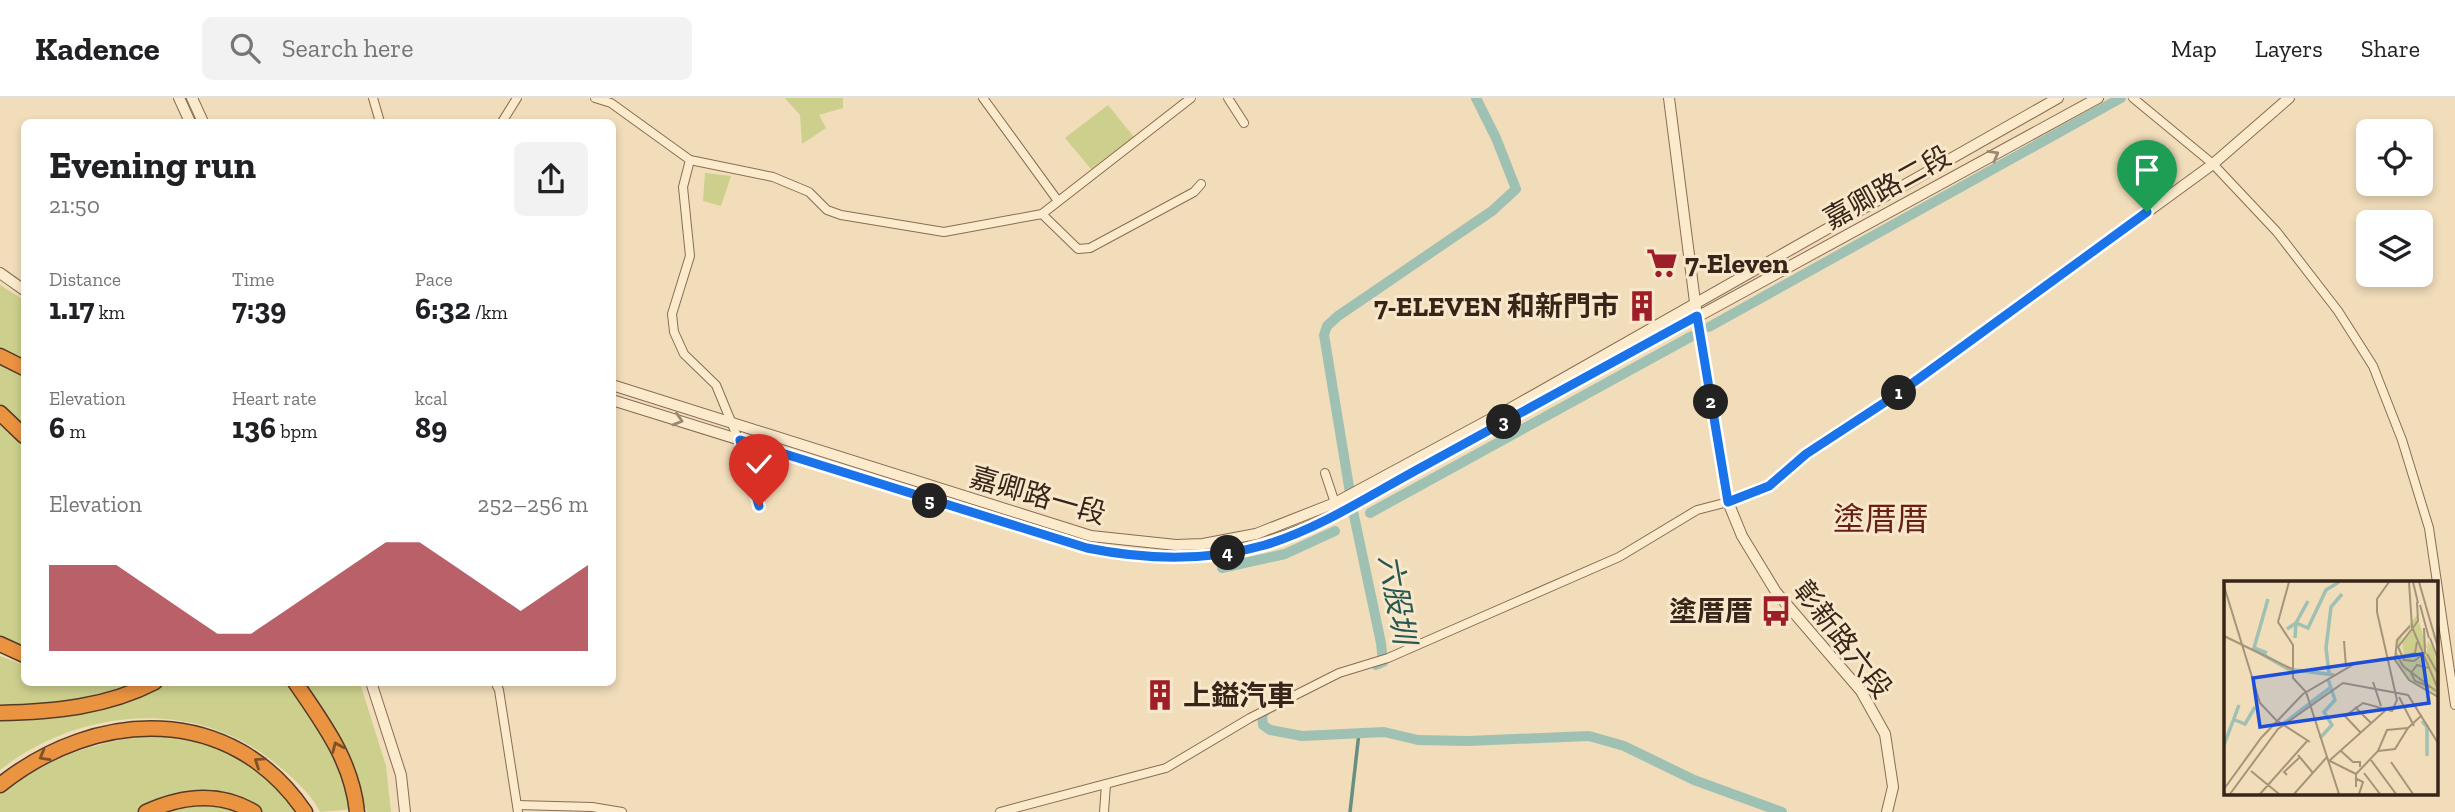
<!DOCTYPE html>
<meta charset="utf-8">
<style>
:root{--surface:#fff;--page:#f2f2f2;--text:#202124;--muted:#757577;--line:#e0e0e0;--accent:#9d1e29}
body{margin:0;font-family:"Zilla Slab","Noto Sans TC",serif;background:var(--page);color:var(--text);height:100vh;display:flex;flex-direction:column;font-size:26px;white-space:nowrap}
*{box-sizing:border-box;margin:0}
p{font-size:23px;color:var(--muted)}
.icon{flex:none;width:38px;height:38px;fill:none;stroke:currentColor;stroke-width:2;stroke-linecap:round;stroke-linejoin:round}
.map{position:relative;flex:1;overflow:hidden}
.panel{position:absolute;left:21px;top:21px;width:595px;height:567px;display:flex;flex-direction:column;background:var(--surface);border-radius:10px;box-shadow:0 4px 10px #0003}
.panel>*{flex:none}
.fabs{position:absolute;left:2356px;top:21px;display:grid;gap:14px}
.fabs a{display:grid;place-items:center;width:77px;height:77px;border-radius:10px;background:var(--surface);box-shadow:0 4px 10px #0003;font-size:35px}
.pin{position:absolute;display:grid;place-items:center;width:60px;height:60px;color:#fff;margin:-72px -30px;border-radius:50% 50% 50% 0;rotate:-45deg;box-shadow:0 0 7px #0007}
.pin .icon{rotate:45deg}
.km{position:absolute;width:35px;height:35px;margin:-18px;border-radius:50%;background:#222;color:#fff;font-size:19px;line-height:35px;text-align:center}
.round{display:grid;place-items:center;flex:none;width:74px;height:74px;border-radius:10px;background:var(--page)}
.head{display:flex;align-items:center;justify-content:space-between;height:119px;padding:0 28px}
h1{font-size:38px;font-weight:800;line-height:52px}
.figures{display:grid;grid-template-columns:repeat(3,1fr);gap:10px;height:119px;padding:7px 28px}
.figures div{display:grid;align-content:center}
.figures b{font-size:30px;font-weight:800}
.figures small{font-size:19px;font-weight:400}
.figures p{font-size:19px}
.chart{height:196px;padding:14px 28px}
.chart p{display:flex;justify-content:space-between}
.chart svg{width:100%;height:126px;margin-top:7px;fill:var(--accent);opacity:.7}
header{display:flex;align-items:center;gap:42px;box-sizing:border-box;height:98px;padding:0 35px;background:var(--surface);border-bottom:2px solid var(--line)}
header strong{font-size:33px}
nav{display:flex;gap:38px;margin-inline-start:auto;font-size:24px}
.search{width:490px;height:63px;background:var(--page);display:flex;align-items:center;gap:18px;box-sizing:border-box;padding:0 24px;border-radius:10px;color:var(--muted);font-size:26px}
.map>svg:first-child{display:block}
.green{fill:#cdd08d}
.lines{fill:none;stroke-linecap:round;stroke-linejoin:round}
.stream{stroke:#668f82;stroke-width:3.5}
.canal{stroke:#9fc1b4;stroke-width:10}
.minor-casing{stroke:#896c53;stroke-width:10}
.tertiary-casing{stroke:#896c53;stroke-width:12}
.motorway-casing{stroke:#563a28;stroke-width:17}
.minor{stroke:#fceacd;stroke-width:8}
.tertiary{stroke:#fceacd;stroke-width:10}
.motorway{stroke:#ea9341;stroke-width:14}
.oneway{stroke:#9a8873}
.oneway2{stroke:#7f5129}
.route-casing{stroke:#fff;stroke-width:14}
.route{stroke:#1a73e8;stroke-width:9}
.labels{text-anchor:middle;stroke-width:6;stroke-linejoin:round;paint-order:stroke}
.street-label{font-size:28px;fill:#372519;stroke:#f8e7ca}
.poi-label{font-size:28px;font-weight:bold;fill:#372519;stroke:#f8e7ca;text-anchor:start}
.water-label{font-size:30px;font-style:italic;fill:#275851;stroke:#f8e7ca}
.quarter-label{font-size:32px;fill:#672015;stroke:#f8e7ca}
.inset-river{fill:none;stroke:#9fc1b4;stroke-width:3.5}
.inset-road{fill:none;stroke:#a7937a;stroke-width:2}
.view{fill:#1d4ed8;fill-opacity:0.15;stroke:#1d4ed8;stroke-width:3.5}
.inset-edge{fill:none;stroke:#372519;stroke-width:3.5}
</style>
<header>
<strong>Kadence</strong>
<div class="search"><svg class="icon" aria-label="search" viewBox="0 0 24 24"><circle cx="10" cy="10" r="6"/><path d="M15 15l6 6"/></svg>Search here</div>
<nav><a>Map</a><a>Layers</a><a>Share</a></nav>
</header>
<div class="map">
<svg width="2455" height="714" viewBox="0 0 2455 714">
<rect width="100%" height="100%" fill="#f1ddba"/>
<!-- green -->
<g class="green">
<path d="M785 0H843V10L819 17 826 30 802 46 800 17Z"/>
<path d="M1108 7 1134 39 1091 71 1065 40Z"/>
<path d="M705 75 731 78 721 108 703 103Z"/>
<path d="M0 187 24 202V550L0 540Z"/>
<path d="M0 558 24 567V584L138 585C94 602 47 606 0 608Z"/>
<path d="M168 585H360L386 668 391 714H367L366 710 320 714C311 696 296 683 281 670 200 599 82 608 0 672V621C55 627 120 612 168 585Z"/>
<path d="M152 636C168 638 187 637 201 642 241 655 271 682 296 714H0V696C53 657 88 647 152 636Z"/>
</g>
<g class="lines">
<!-- stream -->
<path class="stream" d="M1350 714 1359 635"/>
<!-- canal -->
<g class="canal">
<path d="M1709 229 2121 0"/>
<path d="M1370 415 1692 238"/>
<path d="M1222 470 1285 456 1335 433"/>
<path d="M1376 567 1383 564 1381 545 1353 413 1324 237 1327 228 1338 218 1492 113 1516 91 1496 40 1476 0"/>
<path d="M1270 607 1262 617 1263 627 1270 632 1302 638 1384 634 1418 642 1468 643 1589 638 1624 648 1694 682 1782 714"/>
</g>
<defs>
<g id="minor">
<path d="M373 0 380 24"/>
<path d="M595 0 611 5 690 62 773 79 809 94 827 112 841 117 944 134 1042 116 1191 0"/>
<path d="M983 0 1058 103"/>
<path d="M1228 0 1244 25"/>
<path d="M2133 0 2213 66 2277 134 2338 213 2373 268 2402 342 2429 430 2455 607"/>
<path d="M502 24 517 0"/>
<path d="M690 62 683 89 690 158 672 216 674 234 684 256 716 287 753 377 759 408"/>
<path d="M1042 116 1078 151 1090 150 1194 94 1201 86"/>
<path d="M1325 375 1335 405"/>
<path d="M495 584 499 592 518 714"/>
<path d="M517 707 592 709 622 714"/>
<path d="M1000 714 1166 670 1250 620 1339 575 1388 560 1619 459 1697 412 1728 404"/>
<path d="M1104 714 1106 686"/>
</g>
<g id="tertiary">
<path d="M179 0 190 24"/>
<path d="M192 0 203 24"/>
<path d="M1669 0 1695 204 1728 404 1742 438 1776 494 1861 593 1885 636 1893 689 1887 714"/>
<path d="M0 175 24 192"/>
<path d="M612 287 1091 438 1176 447 1203 446 1256 436 1335 405 1511 310 2058 0"/>
<path d="M612 302 1087 450C1181 469 1254 457 1340 414L2098 0"/>
<path d="M1728 404 1769 388 1806 356 1899 295 2213 66 2289 0"/>
<path d="M371 584 401 677 405 714"/>
</g>
<g id="motorway">
<path d="M0 258 24 270"/>
<path d="M0 315 24 338"/>
<path d="M0 546 24 557"/>
<path d="M295 584C323 625 352 663 357 714"/>
<path d="M0 615C53 614 107 609 155 584"/>
<path d="M0 687C97 610 231 605 305 714"/>
<path d="M146 714C181 698 219 693 254 714"/>
</g>
</defs>
<!-- minor casing -->
<use href="#minor" class="minor-casing"/>
<!-- tertiary casing -->
<use href="#tertiary" class="tertiary-casing"/>
<!-- motorway casing -->
<use href="#motorway" class="motorway-casing"/>
<!-- minor -->
<use href="#minor" class="minor"/>
<!-- tertiary -->
<use href="#tertiary" class="tertiary"/>
<!-- motorway -->
<use href="#motorway" class="motorway"/>
</g>
<!-- one-way arrows -->
<defs><path id="oneway-chevron" d="M-2-3.5L2.5 0L-2 3.5" fill="none" stroke-width="1.6" stroke-linecap="round" stroke-linejoin="round" transform="scale(1.75)"/></defs>
<g class="oneway">
<use href="#oneway-chevron" transform="translate(1994 57) rotate(-29)"/>
<use href="#oneway-chevron" transform="translate(678 322) rotate(17)"/>
</g>
<g class="oneway2">
<use href="#oneway-chevron" transform="translate(337 649) rotate(-113)"/>
<use href="#oneway-chevron" transform="translate(44 658) rotate(150)"/>
<use href="#oneway-chevron" transform="translate(259 664) rotate(-146)"/>
</g>
<g class="lines">
<defs>
<path id="route" d="M759 408 740 342 1087 450C1147 462 1206 464 1265 447 1321 430 1372 396 1422 369 1514 319 1605 268 1697 218L1728 404 1769 388 1806 356 1899 295 2147 114"/>
</defs>
<!-- route casing -->
<use href="#route" class="route-casing"/>
<!-- route -->
<use href="#route" class="route"/>
</g>
<!-- icons -->
<defs>
<symbol id="supermarket-bare" viewBox="-9 -9 18 18"><path d="M-6-5.5h2.5l.6 2H6L4.5 2H-2.5L-4.4-4H-6ZM-1.5 3.2a1.3 1.3 0 1 0 .1 0ZM3 3.2a1.3 1.3 0 1 0 .1 0Z" fill="#9d1e29" stroke="#f8e7ca" stroke-width="2.5" paint-order="stroke"/></symbol>
<symbol id="building-bare" viewBox="-9 -9 18 18"><path d="M-4-6H4V6H1V3H-1V6H-4ZM-2.5-4.3h1.7v1.8h-1.7ZM.8-4.3h1.7v1.8H.8ZM-2.5-1h1.7V.8h-1.7ZM.8-1h1.7V.8H.8Z" fill="#9d1e29" stroke="#f8e7ca" stroke-width="2.5" paint-order="stroke"/></symbol>
<symbol id="bus-bare" viewBox="-9 -9 18 18"><path d="M-5-6H5V4H4V6H2V4H-2V6H-4V4H-5ZM-3.5-4V0h7V-4ZM-3.5 1.2v1.5H-2V1.2ZM2 1.2v1.5H3.5V1.2Z" fill="#9d1e29" stroke="#f8e7ca" stroke-width="2.5" paint-order="stroke"/></symbol>
</defs>
<g fill-rule="evenodd">
<use href="#supermarket-bare" x="1640" y="143" width="44" height="44"/>
<use href="#building-bare" x="1620" y="186" width="44" height="44"/>
<use href="#bus-bare" x="1754" y="491" width="44" height="44"/>
<use href="#building-bare" x="1138" y="575" width="44" height="44"/>
</g>
<g class="labels">
<!-- street labels -->
<g class="street-label">
<text transform="translate(1887 89) rotate(-29)" y="10">嘉卿路二段</text>
<text transform="translate(1038 397) rotate(16)" y="10">嘉卿路一段</text>
<text transform="translate(1843 541) rotate(52)" y="10">彰新路六段</text>
</g>
<!-- poi labels -->
<g class="poi-label">
<text x="1685" y="175">7-Eleven</text>
<text x="1619" y="218" text-anchor="end">7-ELEVEN 和新門市</text>
<text x="1753" y="523" text-anchor="end">塗厝厝</text>
<text x="1183" y="607">上鎰汽車</text>
</g>
<!-- water labels -->
<g class="water-label">
<text transform="translate(1397 501) rotate(80)" y="10">六股圳</text>
</g>
<!-- quarter labels -->
<g class="quarter-label">
<text x="1881" y="432">塗厝厝</text>
</g>
</g>
<!-- overview -->
<g transform="translate(2224 483)">
<rect width="214" height="214" fill="#f1ddba"/>
<path d="M195 32 193 41 179 54 172 69 176 77 184 81 176 74 175 65 179 57 176 67 180 76 178 61 195 41 203 66 196 76 185 81 197 77 203 70 204 60 208 66 207 61 213 81V116L183 97 171 76 173 58Z" fill="#cdd08d"/>
<path class="inset-river" d="M63 48 72 42 84 47 102 9 115 1M71 57 72 42 84 20M31 69 64 88 110 94M43 72 30 67 44 18M105 92 102 67 107 26 118 13M86 122 106 107M11 139 21 143 31 126M198 140 203 146V175M59 143 85 123M96 157 108 144 100 131 111 119 104 98M0 164 15 124"/>
<path class="inset-road" d="M65 1 54 41 69 64V97L82 111 115 213M185 1 188 46 214 108M189 1 194 22M195 1 214 67M0 5 36 122 52 139 86 161M193 21 194 40 174 66 180 79 190 80 201 72 200 47M196 24 205 57M186 45 173 59 171 79 185 99 214 116M0 55 68 88M206 57 214 78M120 60 122 86M203 73 214 93M173 74 179 85 212 110M179 75 191 72 193 61M204 87 193 84 187 92 191 100 206 106M149 101 157 125M175 116 190 145M131 126 147 142M119 133 136 151M121 135 139 122 168 130 173 119 153 31V18L165 1M117 170 129 181H136V186M154 170 171 168 184 147 198 134M74 174 89 192M147 179 172 213M105 180 163 128M106 180 132 193M167 181 189 213M27 190 55 213M140 192 156 213M63 194 60 191 75 177M131 197 139 201 135 213M132 206V193L154 170 163 149 184 147M0 208 37 157 79 113 132 82 162 78M6 213 54 148 119 102 184 114 214 162M36 213 84 159M70 213 103 176"/>
<path class="view" d="M198 73 205 122 36 146 29 97Z"/>
<rect width="214" height="214" class="inset-edge"/>
</g>
</svg>
<div class="fabs">
<a><svg class="icon" aria-label="locate" viewBox="0 0 24 24"><circle cx="12" cy="12" r="6"/><path d="M12 2v4M12 18v4M2 12h4M18 12h4"/></svg></a>
<a><svg class="icon" aria-label="layers" viewBox="0 0 24 24"><path d="M12 4l9 5-9 5-9-5zM3 14l9 5 9-5"/></svg></a>
</div>
<div class="pin" style="left:2147px;top:114px;background:#1e9e55"><svg class="icon" aria-label="arrive" viewBox="0 0 24 24"><path d="M6 21V4h12l-3 4 3 4H6"/></svg></div>
<div class="pin" style="left:759px;top:408px;background:#d93025"><svg class="icon" aria-label="check" viewBox="0 0 24 24"><path d="M5 12l5 5 9-10"/></svg></div>
<b class="km" style="left:1899px;top:295px">1</b>
<b class="km" style="left:1711px;top:304px">2</b>
<b class="km" style="left:1504px;top:324px">3</b>
<b class="km" style="left:1228px;top:455px">4</b>
<b class="km" style="left:930px;top:403px">5</b>
<section class="panel">
<div class="head"><div><h1>Evening run</h1><p>21:50</p></div><a class="round"><svg class="icon" aria-label="share" viewBox="0 0 24 24"><path d="M12 15V3M7 8l5-5 5 5M5 13v7h14v-7"/></svg></a></div>
<div class="figures">
<div><p>Distance</p><b>1.17<small> km</small></b></div>
<div><p>Time</p><b>7:39</b></div>
<div><p>Pace</p><b>6:32<small> /km</small></b></div>
</div>
<div class="figures">
<div><p>Elevation</p><b>6<small> m</small></b></div>
<div><p>Heart rate</p><b>136<small> bpm</small></b></div>
<div><p>kcal</p><b>89</b></div>
</div>
<div class="chart"><p><span>Elevation</span>252–256 m</p>
<svg viewBox="0 0 160 44" preserveAspectRatio="none"><path d="M0 44V14L10 14L20 14L30 22L40 30L50 38L60 38L70 30L80 22L90 14L100 6L110 6L120 14L130 22L140 30L150 22L160 14V44z"/></svg>
</div>
</section>
</div>
